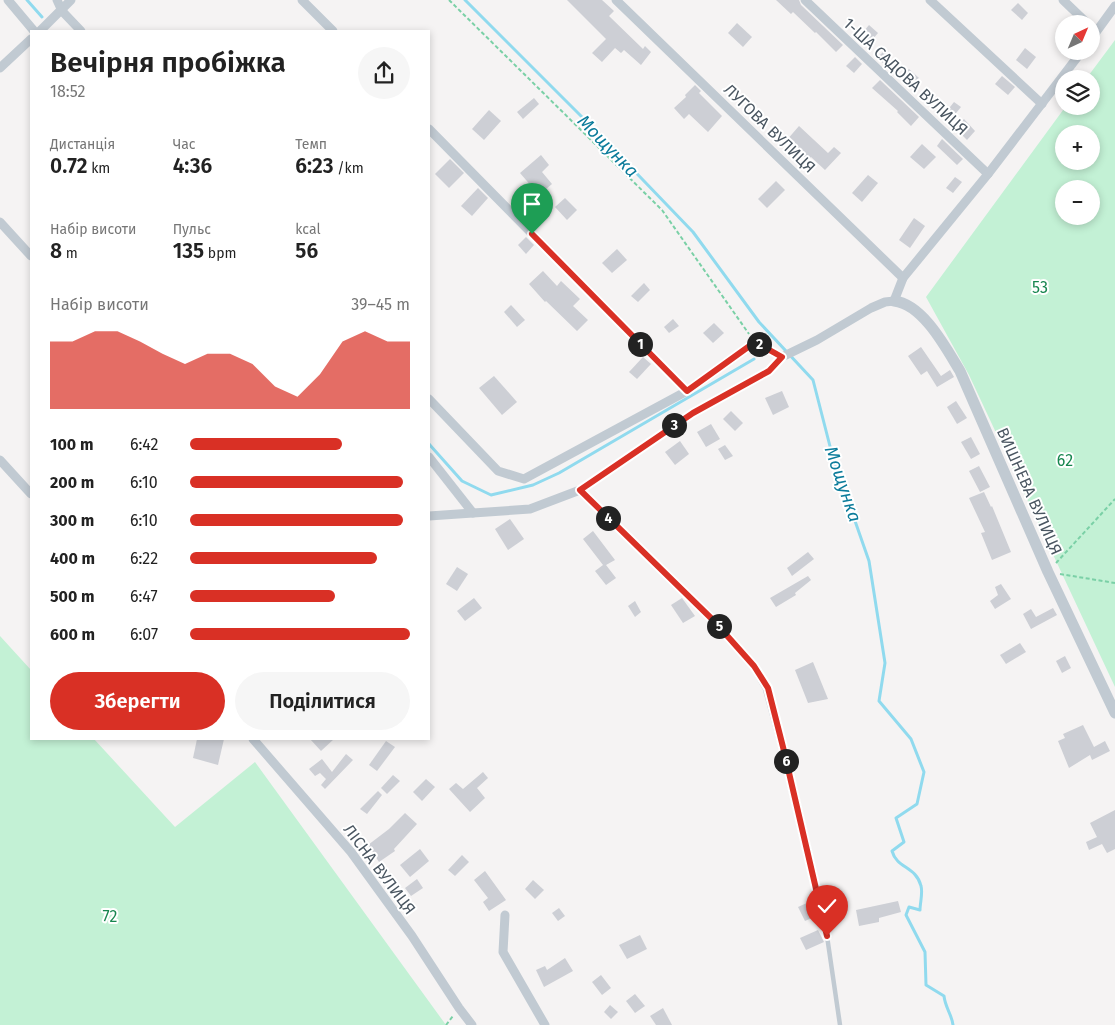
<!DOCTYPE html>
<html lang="uk">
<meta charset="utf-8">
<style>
:root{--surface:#fff;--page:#f6f6f6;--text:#222;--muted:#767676;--accent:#d93025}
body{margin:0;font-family:"Fira Sans",sans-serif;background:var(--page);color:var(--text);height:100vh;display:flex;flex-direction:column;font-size:19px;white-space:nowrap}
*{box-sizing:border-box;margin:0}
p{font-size:16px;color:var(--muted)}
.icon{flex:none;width:28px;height:28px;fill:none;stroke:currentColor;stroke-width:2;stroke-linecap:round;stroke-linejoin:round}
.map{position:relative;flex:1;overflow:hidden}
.panel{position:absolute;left:30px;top:30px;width:400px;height:710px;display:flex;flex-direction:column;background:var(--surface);border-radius:0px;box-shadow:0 2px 8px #0003}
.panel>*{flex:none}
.needle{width:32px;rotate:44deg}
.fabs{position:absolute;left:1055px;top:15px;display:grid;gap:10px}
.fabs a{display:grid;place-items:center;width:45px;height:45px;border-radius:50%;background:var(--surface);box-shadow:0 2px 8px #0003;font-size:25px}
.pin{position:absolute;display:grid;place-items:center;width:42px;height:42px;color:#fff;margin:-51px -21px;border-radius:50% 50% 50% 0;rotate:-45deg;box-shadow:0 0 5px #0007}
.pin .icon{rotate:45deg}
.km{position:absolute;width:25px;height:25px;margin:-12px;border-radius:50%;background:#222;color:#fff;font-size:14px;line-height:25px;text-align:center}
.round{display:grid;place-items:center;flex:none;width:52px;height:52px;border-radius:26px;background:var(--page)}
.headline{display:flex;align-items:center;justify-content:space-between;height:85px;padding:0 20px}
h1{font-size:28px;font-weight:600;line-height:38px}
.figures{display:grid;grid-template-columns:repeat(3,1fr);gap:8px;height:85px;padding:5px 20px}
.figures div{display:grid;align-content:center}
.figures b{font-size:21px;font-weight:600}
.figures small{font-size:14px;font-weight:400}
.figures p{font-size:14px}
.chart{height:140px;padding:10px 20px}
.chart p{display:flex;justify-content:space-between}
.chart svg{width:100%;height:90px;margin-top:5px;fill:var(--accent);opacity:.7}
.action{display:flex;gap:10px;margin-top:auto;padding:10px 20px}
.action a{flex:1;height:58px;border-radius:30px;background:var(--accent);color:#fff;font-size:20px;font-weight:600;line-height:58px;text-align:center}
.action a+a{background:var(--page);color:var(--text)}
ul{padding:0 20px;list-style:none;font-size:16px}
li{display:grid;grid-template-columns:80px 60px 1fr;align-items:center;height:38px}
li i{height:12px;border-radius:6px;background:var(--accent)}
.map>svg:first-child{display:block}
.green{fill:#c3f1d5;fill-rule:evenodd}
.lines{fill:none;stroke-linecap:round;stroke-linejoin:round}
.stream{stroke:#90daee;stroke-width:3}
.building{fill:#cdcfd5}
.path{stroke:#7ad0a6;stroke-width:2;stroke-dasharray:4 2.5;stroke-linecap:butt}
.service{stroke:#c1cad2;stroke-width:4.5}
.minor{stroke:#c1cad2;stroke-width:9}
.tertiary{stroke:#c1cad2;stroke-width:11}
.route-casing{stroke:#fff;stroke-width:10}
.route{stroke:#d93025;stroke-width:6}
.labels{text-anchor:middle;stroke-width:4;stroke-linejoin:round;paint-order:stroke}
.street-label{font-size:16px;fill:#4a5661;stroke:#fff}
.park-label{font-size:16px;fill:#17864f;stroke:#fff}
.water-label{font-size:18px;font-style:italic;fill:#0c7c9b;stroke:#fff}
</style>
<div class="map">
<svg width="1115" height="1025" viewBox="0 0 1115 1025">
<rect width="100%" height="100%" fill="#f5f3f3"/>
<!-- green -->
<g class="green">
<path d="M1115 40V687L969 375 926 297 1066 106H1091V79H1086ZM1064 134H1091V161H1064ZM1064 189H1091V216H1064Z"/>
<path d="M0 636 31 670V739H94L175 827 255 762 446 1025H0Z"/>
</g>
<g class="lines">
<!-- stream -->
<g class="stream">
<path d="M27 0 42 17"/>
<path d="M465 0 594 129 693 232 759 322 813 380 833 458 869 561 885 663 879 701 911 739 924 772 917 804 896 818 904 842 892 851C897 869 916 866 921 886 923 893 920 903 920 910L909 907 906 915 925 952 926 985 944 996C945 1007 952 1015 953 1025"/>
<path d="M429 444 462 481 491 495 533 485 559 473 754 359"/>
</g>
</g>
<!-- building -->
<g class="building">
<path d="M567 0H602L614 11 609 16 643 49 645 46 651 52 641 65 624 50 621 53 615 48 602 62 592 53 606 39Z"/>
<path d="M776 0H799L801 5 843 45 836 52 816 32 815 33 793 12 791 14Z"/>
<path d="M1018 3 1028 13 1022 20 1011 10Z"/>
<path d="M737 23 752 37 743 47 728 33Z"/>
<path d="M869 25 878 33 868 45 859 37Z"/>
<path d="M1025 48 1036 57 1027 69 1016 60Z"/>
<path d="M884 51 890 56 883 63 877 58Z"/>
<path d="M855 57 862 64 854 73 846 66Z"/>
<path d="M909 69 919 78 912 86 902 76Z"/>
<path d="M1002 76 1015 87 1008 95 995 84Z"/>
<path d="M880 80 919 117 911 126 897 112 898 111 872 88Z"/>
<path d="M695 85 701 91 699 93 722 116 708 132 689 114 684 119 674 108 686 97 685 95Z"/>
<path d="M534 98 539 104 523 119 517 112Z"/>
<path d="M954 102 961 107 952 118 946 112Z"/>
<path d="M489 110 501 121 484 140 472 129Z"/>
<path d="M964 119 975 131 967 140 955 128Z"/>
<path d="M799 126 828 153 834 147 841 153 825 170 811 157 808 160 786 141Z"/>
<path d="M942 139 963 159 957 165 937 146Z"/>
<path d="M922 144 936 157 924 169 910 157Z"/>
<path d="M541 155 549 165 542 172 552 184 539 195 520 173Z"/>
<path d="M450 159 464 173 449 188 435 174Z"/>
<path d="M868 175 878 183 862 202 852 193Z"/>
<path d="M955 177 962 182 953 193 946 188Z"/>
<path d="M776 181 785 190 767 208 758 199Z"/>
<path d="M478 188 488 198 472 216 461 206Z"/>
<path d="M565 198 577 210 567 220 555 207Z"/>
<path d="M543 199 549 204 541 212 535 206Z"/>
<path d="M914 218 925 226 910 248 899 240Z"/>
<path d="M526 237 534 245 526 254 518 245Z"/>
<path d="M617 249 627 260 612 273 602 263Z"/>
<path d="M543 271 557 286 561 281 580 299 573 306 588 320 577 331 546 301 545 302 529 284Z"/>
<path d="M644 283 650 290 638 302 631 296Z"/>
<path d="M511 305 525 320 517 327 504 312Z"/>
<path d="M673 319 679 326 669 333 664 327Z"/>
<path d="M714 323 724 333 713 343 703 333Z"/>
<path d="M921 347 941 376 950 370 954 377 937 387 927 371 921 375 908 356Z"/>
<path d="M643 357 651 364 637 379 629 372Z"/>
<path d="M494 376 517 402 502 415 479 388Z"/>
<path d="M782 391 789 407 773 415 765 398Z"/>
<path d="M956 401 967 418 957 424 947 407Z"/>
<path d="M731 411 743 423 735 431 723 419Z"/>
<path d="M711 424 720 439 706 447 697 432Z"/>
<path d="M971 437 980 454 971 459 961 442Z"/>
<path d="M680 441 689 454 675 465 665 452Z"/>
<path d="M725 445 733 456 725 460 718 449Z"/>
<path d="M979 466 990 487 980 492 969 471Z"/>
<path d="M984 492 991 507 992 506 1011 552 992 560 981 533 985 532 969 498Z"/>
<path d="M510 519 524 539 508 550 495 529Z"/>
<path d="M593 531 615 560 606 565 616 578 606 585 595 571 603 565 583 539Z"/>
<path d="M808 552 814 559 792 576 787 568Z"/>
<path d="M457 567 468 574 457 591 446 584Z"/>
<path d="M808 576 811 580 795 593 796 595 776 607 770 598Z"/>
<path d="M1001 584 1011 599 995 609 990 601 998 595 995 587Z"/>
<path d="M474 598 482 608 465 621 457 611Z"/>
<path d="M682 598 695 616 683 623 671 605Z"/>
<path d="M635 601 641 612 635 617 628 606Z"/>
<path d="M1053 608 1057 615 1031 629 1023 614 1031 609 1036 617Z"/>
<path d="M1020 643 1026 652 1006 664 1000 655Z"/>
<path d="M1065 656 1071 668 1062 673 1056 661Z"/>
<path d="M813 662 828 699 808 703 795 670Z"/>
<path d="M1083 725 1094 747 1105 741 1110 751 1092 760 1090 755 1069 768 1058 741 1065 738 1063 734Z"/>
<path d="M197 739H224L218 765 193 758Z"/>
<path d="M310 739H334L321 751Z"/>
<path d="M386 741 395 747 377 771 369 765Z"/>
<path d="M346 754 353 760 325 789 321 785 326 779 320 773 315 776 309 769 322 759 332 772Z"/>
<path d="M483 772 488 778 477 788 485 798 470 812 449 789 456 783 463 789Z"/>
<path d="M393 775 400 781 387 794 381 788Z"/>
<path d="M426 779 435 787 422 801 413 792Z"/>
<path d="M378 791 382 795 367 814 360 809Z"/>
<path d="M1115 810V849L1107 853 1102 844 1089 850 1086 842 1097 837 1090 823Z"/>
<path d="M405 813 417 824 394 849 395 851 379 862 368 845 389 829Z"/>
<path d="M420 849 429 861 410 877 400 865Z"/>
<path d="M462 855 469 862 455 876 448 870Z"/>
<path d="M485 871 506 900 489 911 483 902 488 898 474 880Z"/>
<path d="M417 879 423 888 411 896 405 888Z"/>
<path d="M533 880 544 890 535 899 525 889Z"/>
<path d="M898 901 901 912 879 918V922L859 926 856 910Z"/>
<path d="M809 902 816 916 805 921 798 907Z"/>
<path d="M559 908 565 916 558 921 552 913Z"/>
<path d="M818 930 824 942 806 950 800 938Z"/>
<path d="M640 935 647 949 627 959 619 945Z"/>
<path d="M565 958 573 971 544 987 536 970 545 966 547 970Z"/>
<path d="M601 975 611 988 602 995 592 982Z"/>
<path d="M635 994 645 1006 635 1013 626 1001Z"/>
<path d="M610 1005 618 1012 611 1019 604 1012Z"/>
<path d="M663 1008 672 1025H656L650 1016Z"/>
</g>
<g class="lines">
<!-- path -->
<g class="path">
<path d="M449 0 662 210 749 334"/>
<path d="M1056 563 1115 499"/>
<path d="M1060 574 1115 583"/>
<path d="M446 1025 453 1016"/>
</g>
<!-- service -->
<path class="service" d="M827 936 840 1025"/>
<!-- minor -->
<g class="minor">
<path d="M8 0 34 31"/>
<path d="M57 0 62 11 81 31"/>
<path d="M302 0 333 31"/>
<path d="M616 0 903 278"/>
<path d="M805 0 988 174"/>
<path d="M930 0 1042 104"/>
<path d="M1063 0 1088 24"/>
<path d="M40 31 71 0"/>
<path d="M1091 39 1115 6"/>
<path d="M0 68 31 39"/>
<path d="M429 129 687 391"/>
<path d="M0 222 31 256"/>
<path d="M429 399 498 471 524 479 687 391 755 342 782 357"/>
<path d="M429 457 473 513"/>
<path d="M0 460 31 494"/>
<path d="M580 490 714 621 754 666 767 688 783 747 827 936"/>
<path d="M429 516 530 509 580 490 693 413 769 371 782 357 817 340 871 308 885 302 894 301 903 278 988 174 1082 51"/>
<path d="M253 739 351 852 412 936 459 1008 472 1025"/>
<path d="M505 915 503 952 545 1025"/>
</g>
<!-- tertiary -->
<path class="tertiary" d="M894 301C923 304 946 348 960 371L1048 572 1115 713"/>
</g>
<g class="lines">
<defs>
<path id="route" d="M532 234 687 391 755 342 782 357 769 371 693 413 580 490 714 621 754 666 768 688 783 747 827 936"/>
</defs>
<!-- route casing -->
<use href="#route" class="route-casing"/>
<!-- route -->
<use href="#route" class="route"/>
</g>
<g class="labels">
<!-- street labels -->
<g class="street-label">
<text transform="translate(906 76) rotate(43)" y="6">1-ША САДОВА ВУЛИЦЯ</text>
<text transform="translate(770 128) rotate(44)" y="6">ЛУГОВА ВУЛИЦЯ</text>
<text transform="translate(1030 491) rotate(66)" y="6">ВИШНЕВА ВУЛИЦЯ</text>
<text transform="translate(380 869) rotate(53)" y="6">ЛІСНА ВУЛИЦЯ</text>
</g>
<!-- park labels -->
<g class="park-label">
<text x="1040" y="293">53</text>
<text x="1065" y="466">62</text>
<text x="110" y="922">72</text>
</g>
<!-- water labels -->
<g class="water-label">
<text transform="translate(608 146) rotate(46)" y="6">Мощунка</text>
<text transform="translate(843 484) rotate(71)" y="6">Мощунка</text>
</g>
</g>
</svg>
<div class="fabs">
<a><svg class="needle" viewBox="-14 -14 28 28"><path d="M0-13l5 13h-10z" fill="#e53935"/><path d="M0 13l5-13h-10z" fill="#767676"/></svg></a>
<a><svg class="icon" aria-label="layers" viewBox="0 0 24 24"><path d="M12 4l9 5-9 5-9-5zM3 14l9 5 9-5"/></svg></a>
<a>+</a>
<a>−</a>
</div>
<div class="pin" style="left:532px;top:234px;background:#1e9e55"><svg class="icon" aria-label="arrive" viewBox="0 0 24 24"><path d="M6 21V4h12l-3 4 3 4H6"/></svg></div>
<div class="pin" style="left:827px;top:936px;background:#d93025"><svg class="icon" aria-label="check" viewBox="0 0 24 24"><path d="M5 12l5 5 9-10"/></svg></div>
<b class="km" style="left:640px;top:344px">1</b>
<b class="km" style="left:759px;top:344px">2</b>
<b class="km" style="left:674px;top:425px">3</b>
<b class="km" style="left:608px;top:518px">4</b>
<b class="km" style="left:719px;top:626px">5</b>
<b class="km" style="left:786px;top:761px">6</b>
<section class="panel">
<div class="headline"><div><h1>Вечірня пробіжка</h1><p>18:52</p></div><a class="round"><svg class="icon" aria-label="share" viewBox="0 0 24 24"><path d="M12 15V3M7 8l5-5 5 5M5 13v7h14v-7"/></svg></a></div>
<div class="figures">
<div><p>Дистанція</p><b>0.72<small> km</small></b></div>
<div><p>Час</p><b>4:36</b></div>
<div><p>Темп</p><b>6:23<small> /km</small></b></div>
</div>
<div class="figures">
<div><p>Набір висоти</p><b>8<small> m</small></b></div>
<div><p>Пульс</p><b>135<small> bpm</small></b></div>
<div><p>kcal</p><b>56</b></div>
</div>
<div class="chart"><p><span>Набір висоти</span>39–45 m</p>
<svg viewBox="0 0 160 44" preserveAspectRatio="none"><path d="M0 44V11L10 11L20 6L30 6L40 11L50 17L60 22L70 17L80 17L90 22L100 33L110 38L120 27L130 11L140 6L150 11L160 11V44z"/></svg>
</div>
<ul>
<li><b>100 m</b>6:42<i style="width:69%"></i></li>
<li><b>200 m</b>6:10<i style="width:97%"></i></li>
<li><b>300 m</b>6:10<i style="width:97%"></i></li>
<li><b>400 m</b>6:22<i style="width:85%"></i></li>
<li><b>500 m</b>6:47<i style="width:66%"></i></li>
<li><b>600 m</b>6:07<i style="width:100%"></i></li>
</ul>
<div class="action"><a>Зберегти</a><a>Поділитися</a></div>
</section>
</div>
